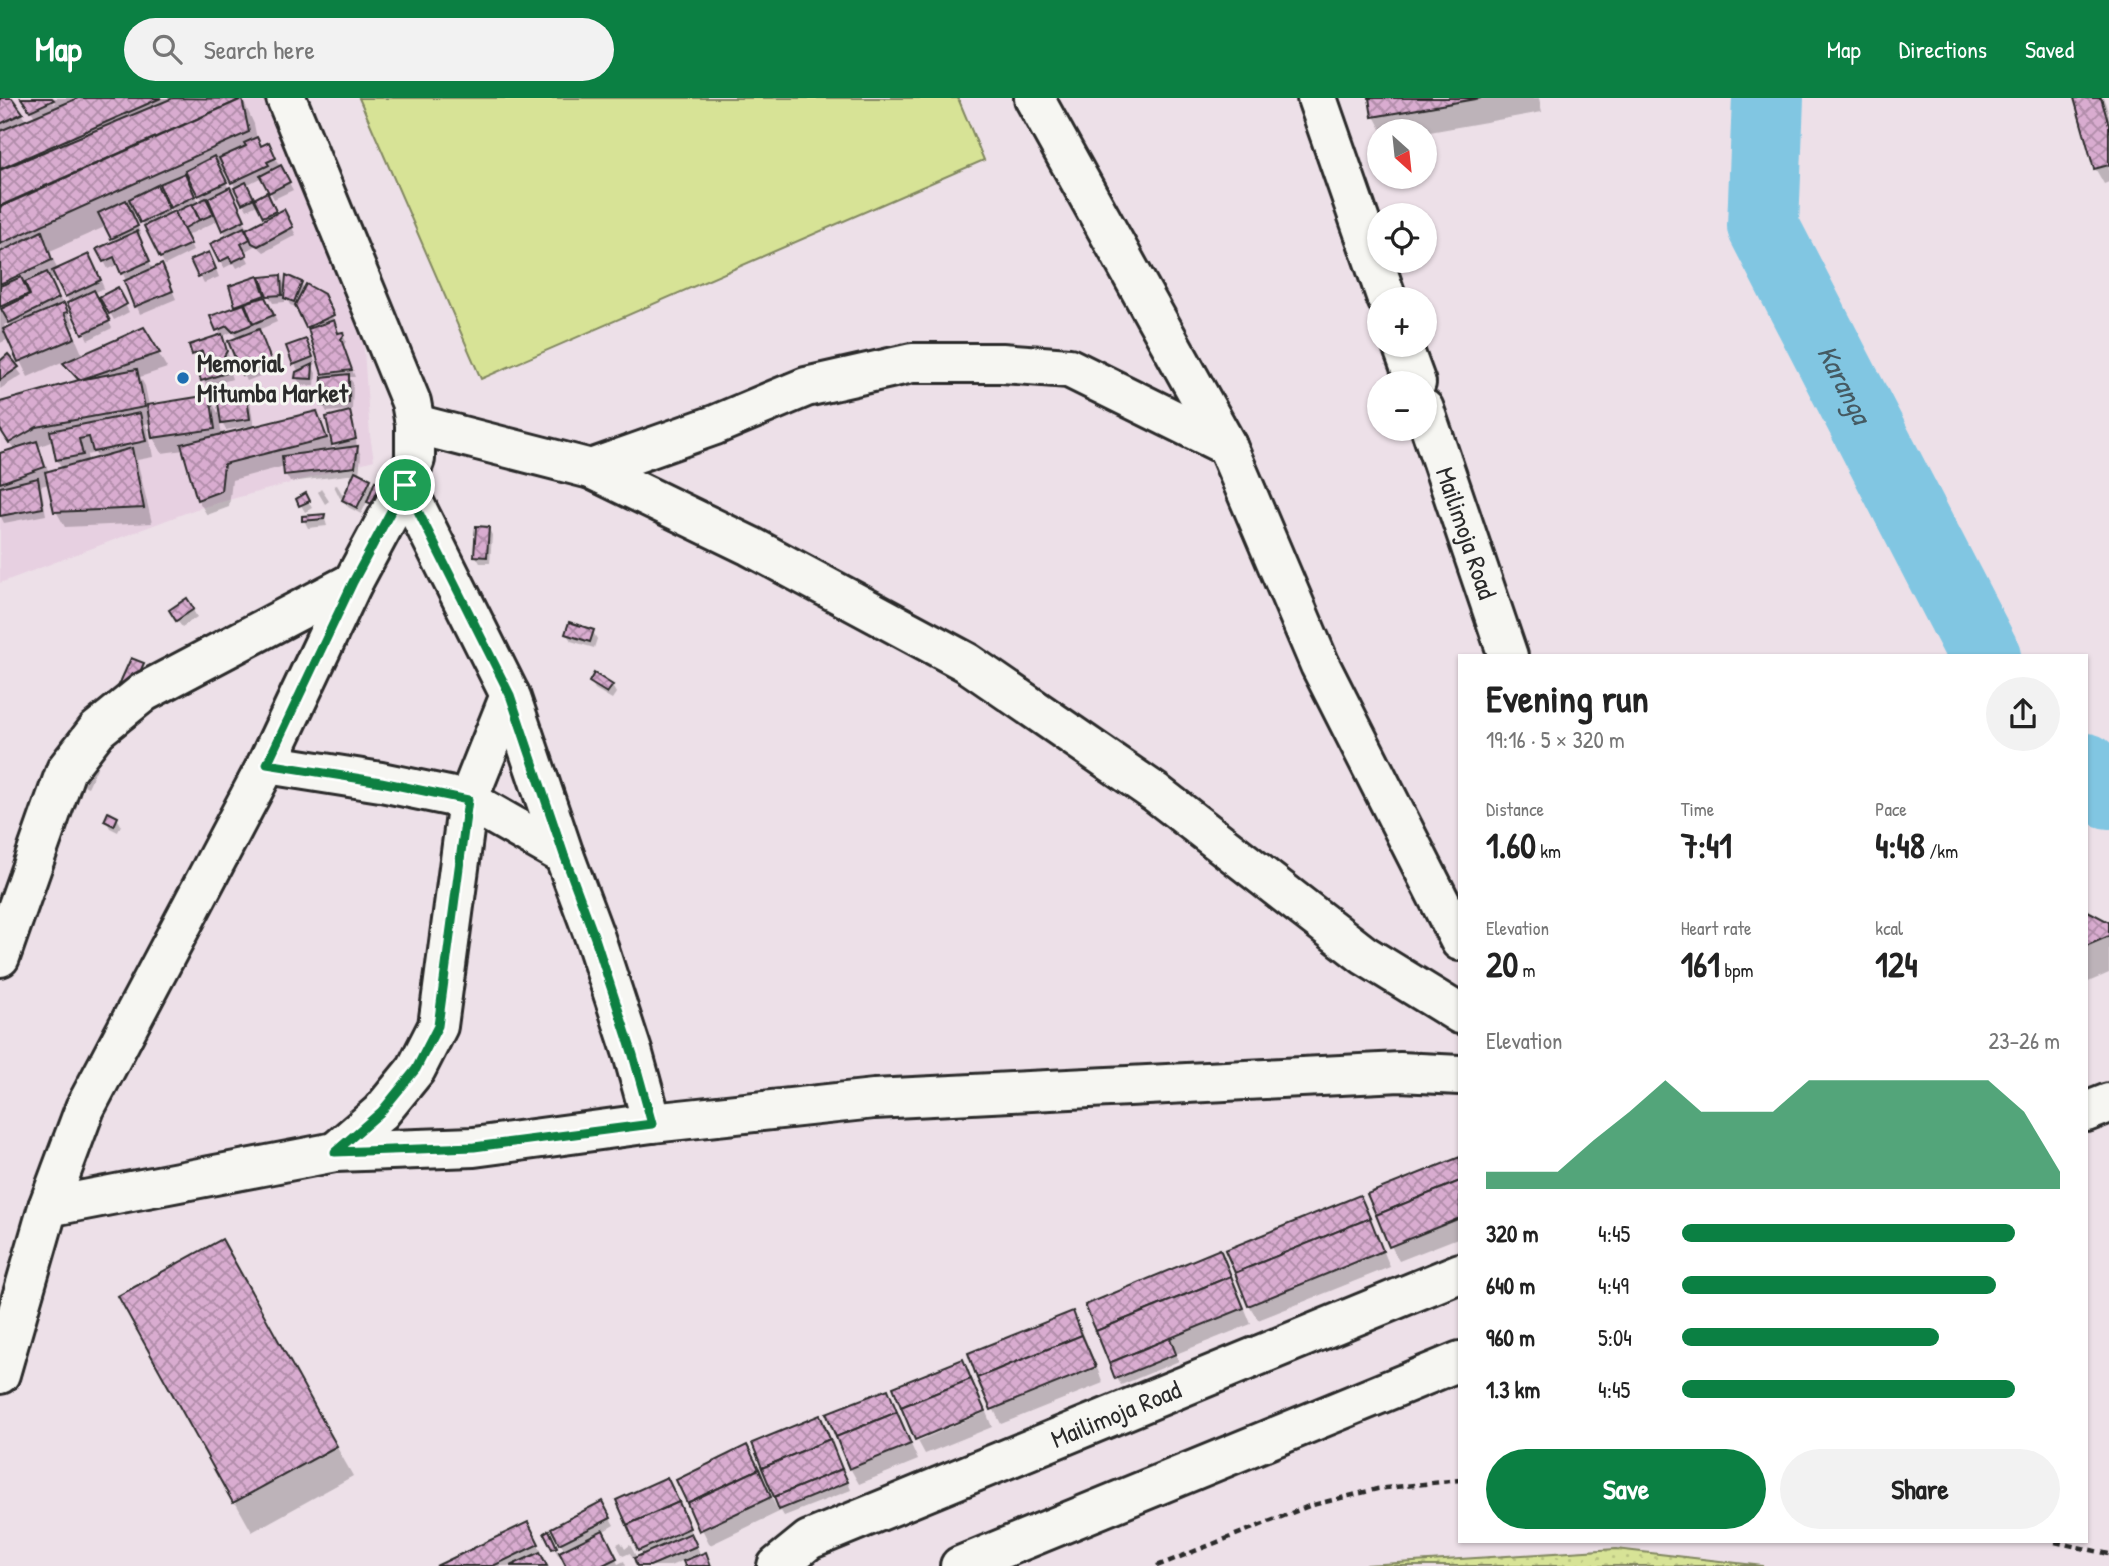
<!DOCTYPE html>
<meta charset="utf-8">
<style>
:root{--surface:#fff;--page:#f2f2f2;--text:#222;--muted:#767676;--accent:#0b8043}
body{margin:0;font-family:"Patrick Hand",sans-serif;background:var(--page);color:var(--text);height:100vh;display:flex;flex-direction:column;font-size:26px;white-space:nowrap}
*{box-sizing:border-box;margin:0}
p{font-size:23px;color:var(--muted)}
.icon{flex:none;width:38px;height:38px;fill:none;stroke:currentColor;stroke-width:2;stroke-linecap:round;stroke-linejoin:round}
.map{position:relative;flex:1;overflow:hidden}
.sheet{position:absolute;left:1458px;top:556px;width:630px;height:889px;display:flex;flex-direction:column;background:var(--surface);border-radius:0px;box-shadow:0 2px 5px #0004}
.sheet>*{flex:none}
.needle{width:46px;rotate:153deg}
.tools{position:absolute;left:1367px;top:21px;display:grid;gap:14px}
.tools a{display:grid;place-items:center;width:70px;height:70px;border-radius:50%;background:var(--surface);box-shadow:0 2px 5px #0004;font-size:35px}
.pin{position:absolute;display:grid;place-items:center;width:60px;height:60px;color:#fff;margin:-30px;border:4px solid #fff;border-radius:50%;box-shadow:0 2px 7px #0007}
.round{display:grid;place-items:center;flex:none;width:74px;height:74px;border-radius:37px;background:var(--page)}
.head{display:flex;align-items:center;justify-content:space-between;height:119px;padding:0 28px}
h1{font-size:38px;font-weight:800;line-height:52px}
.stats{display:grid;grid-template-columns:repeat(3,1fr);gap:10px;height:119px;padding:7px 28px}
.stats div{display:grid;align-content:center}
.stats b{font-size:35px;font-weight:800}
.stats small{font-size:19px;font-weight:400}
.stats p{font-size:19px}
.chart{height:196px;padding:14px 28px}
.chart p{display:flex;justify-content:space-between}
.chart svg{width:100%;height:126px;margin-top:7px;fill:var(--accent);opacity:.7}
.action{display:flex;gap:14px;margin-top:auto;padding:14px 28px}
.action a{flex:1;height:80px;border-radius:42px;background:var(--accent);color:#fff;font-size:28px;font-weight:800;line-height:80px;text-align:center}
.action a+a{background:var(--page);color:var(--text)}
ul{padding:0 28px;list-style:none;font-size:23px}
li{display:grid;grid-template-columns:112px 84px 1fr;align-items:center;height:52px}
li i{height:18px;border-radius:9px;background:var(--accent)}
header{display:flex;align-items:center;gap:42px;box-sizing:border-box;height:98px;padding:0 35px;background:var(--accent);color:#fff}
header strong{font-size:33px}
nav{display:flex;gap:38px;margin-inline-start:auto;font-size:24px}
.search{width:490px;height:63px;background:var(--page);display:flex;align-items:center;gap:18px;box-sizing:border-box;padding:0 24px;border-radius:38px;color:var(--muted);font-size:26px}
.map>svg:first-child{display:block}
.built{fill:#e7d0e1}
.grass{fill:url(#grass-dots);stroke:#818760;stroke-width:2}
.park{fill:#d7e396;stroke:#818760;stroke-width:2}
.shadow{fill:#0003;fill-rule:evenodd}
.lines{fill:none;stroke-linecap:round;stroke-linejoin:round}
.river{stroke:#81c6e2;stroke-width:72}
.building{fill:url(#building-cross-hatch);stroke:#2b2b2b;stroke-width:2}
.minor-casing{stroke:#2b2b2b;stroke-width:44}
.highway-casing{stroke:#2b2b2b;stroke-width:44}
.path{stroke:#2b2b2b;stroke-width:4.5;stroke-dasharray:7 5;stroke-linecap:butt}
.minor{stroke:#f6f6f2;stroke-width:38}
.highway{stroke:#f6f6f2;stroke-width:38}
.route-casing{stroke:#fff;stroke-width:14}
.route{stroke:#0b8043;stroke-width:9}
.poi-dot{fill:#1f6fb2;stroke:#f6f6f2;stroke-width:2.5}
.labels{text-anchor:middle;stroke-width:6;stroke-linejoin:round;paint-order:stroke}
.poi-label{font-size:26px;font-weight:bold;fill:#2b2b2b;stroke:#f6f6f2;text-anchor:start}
.street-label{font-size:26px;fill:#2b2b2b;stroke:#f6f6f2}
.water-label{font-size:28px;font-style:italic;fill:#455a62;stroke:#f6f6f2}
</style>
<header>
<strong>Map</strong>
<div class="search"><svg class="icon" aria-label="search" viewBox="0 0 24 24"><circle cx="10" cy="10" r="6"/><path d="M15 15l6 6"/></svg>Search here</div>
<nav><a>Map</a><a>Directions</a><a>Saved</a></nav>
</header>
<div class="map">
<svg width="2109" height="1468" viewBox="0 0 2109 1468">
<defs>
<pattern id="grass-dots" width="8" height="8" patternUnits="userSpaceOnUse" patternTransform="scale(1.75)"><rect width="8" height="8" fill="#d7e396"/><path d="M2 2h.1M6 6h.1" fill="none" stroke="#b9c381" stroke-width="1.8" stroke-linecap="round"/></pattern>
<pattern id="building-cross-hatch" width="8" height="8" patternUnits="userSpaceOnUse" patternTransform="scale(1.75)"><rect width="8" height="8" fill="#d9acd0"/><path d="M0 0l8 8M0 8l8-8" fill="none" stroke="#b08ca9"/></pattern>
</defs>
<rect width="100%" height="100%" fill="#ede0e8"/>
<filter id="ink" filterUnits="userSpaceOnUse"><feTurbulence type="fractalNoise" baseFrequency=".0143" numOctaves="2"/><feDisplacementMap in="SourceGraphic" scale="14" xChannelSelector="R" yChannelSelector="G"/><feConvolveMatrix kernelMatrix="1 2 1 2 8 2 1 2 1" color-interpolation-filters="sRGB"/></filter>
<g filter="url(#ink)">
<!-- built -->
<path class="built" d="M0 0H267L362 224 370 337 374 362 196 411 0 485Z"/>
<!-- grass -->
<path class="grass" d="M1616 1451 1763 1468H1351Z"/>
<!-- park -->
<path class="park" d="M359 0H958L984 62 481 281Z"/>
<!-- shadow -->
<g class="shadow">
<path d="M0 0H10L27 24 36 20 22 0H50L55 7 54 0H242L254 26 258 46 261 50 272 54 293 92 274 101 262 79 246 87 254 102 267 97 277 116 283 113 296 137 264 154 256 147 244 154 249 164 237 170 234 165 224 170 212 147 227 139 219 122 186 138 193 153 165 167 137 115 132 117 141 136 137 137 153 172 165 175 176 201 140 216 119 166 108 171 104 163 115 144 107 128 50 153 58 173 93 165 104 190 94 195 112 230 88 242 57 179 49 182 72 222 75 229 71 230 83 258 144 231 167 270 140 279 145 288 149 308 209 299 221 320 246 295 250 303 254 330 316 315 333 351 335 350 328 320 349 315 353 322 357 349 361 357 359 377 369 382 374 390 373 411 368 402 361 416 348 409 344 402 356 376 290 384 286 377 285 368 232 382 229 409 207 417 198 402 184 352 162 355 153 340 151 325 145 326 148 332 153 359 137 362 152 425 65 429 56 413 49 386 41 388 46 417 4 425 0 417V357L15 352 0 331V306L78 284 64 263 28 279 9 241 0 245ZM227 73 247 112 259 106 267 122 248 132 222 76ZM195 88 203 103 198 105 192 89ZM168 100 175 115 171 118 163 103ZM210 101 215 116H213L206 104ZM10 224 13 229 6 232 4 227ZM219 319 226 332 248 328V331L222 338ZM53 343 57 362 62 371 49 374 38 349ZM95 355 98 361 88 364 87 357Z"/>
<path d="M1370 0H1539L1542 14 1424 35 1382 33 1374 18Z"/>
<path d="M2075 0H2103L2105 4 2109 17V84L2104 86 2095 70Z"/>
<path d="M192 163H213L219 179 204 185Z"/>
<path d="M280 179 287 191 301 186 305 192 327 205 339 237 342 236 346 243 343 249 355 279H349L353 285 352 312 327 314 323 307 327 280 311 236 298 210 290 207 285 197V204L273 205 266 193Z"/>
<path d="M258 180 277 224 258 232 275 272 247 283 243 276 238 241 232 234 221 239 230 261 227 266 232 281 207 289 203 282 206 260 198 263 194 256 222 238 218 232 238 210 231 189Z"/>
<path d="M117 191 129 214 114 222 102 200Z"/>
<path d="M309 250 316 266 312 268 316 275 315 288 301 287 297 280 299 275 295 266Z"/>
<path d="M8 259 22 277 0 291V264Z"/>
<path d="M337 387 344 399 340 400 334 388Z"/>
<path d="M321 391 329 403 325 406 318 394Z"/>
<path d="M305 398 312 410 305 414 298 402Z"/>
<path d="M324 418 327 428 308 430 304 422Z"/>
<path d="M488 430 492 437 490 465H480L475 457Z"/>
<path d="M187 502 197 519 182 529 175 520Z"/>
<path d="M593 534 597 541 594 550 571 543 567 536Z"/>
<path d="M591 584 612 588 616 595 612 601 595 591Z"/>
<path d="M92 663 97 670 88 689 79 685Z"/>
<path d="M117 720 121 727 118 734 110 730 106 722Z"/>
<path d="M2086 814 2109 826V875L2086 885Z"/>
<path d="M1460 1061V1139L1399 1163 1391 1148Z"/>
<path d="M1360 1099 1368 1114 1390 1169 1258 1222 1249 1207Z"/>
<path d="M1220 1153 1228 1169 1251 1226 1176 1256 1179 1263 1121 1287 1117 1280Z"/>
<path d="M238 1173 353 1378 252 1434 120 1199Z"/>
<path d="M1072 1215 1081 1230 1103 1285 1001 1326 992 1308Z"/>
<path d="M887 1293 918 1362 859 1386 850 1370Z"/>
<path d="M986 1314 992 1329 925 1356 918 1343Z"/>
<path d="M819 1319 828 1334 851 1392 784 1418 781 1413 710 1447 678 1383 755 1365 778 1413 781 1412 754 1346Z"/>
<path d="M671 1388 701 1458 711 1468H687L685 1462 670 1468H639L635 1460 633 1461 630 1455 623 1458 619 1451 617 1446 621 1444 625 1451 630 1447 637 1460 643 1458 640 1452Z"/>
<path d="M602 1406 614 1427 602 1434 618 1466 624 1463 626 1468H568L562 1455 558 1457 546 1435 548 1434 560 1456 565 1453 553 1430Z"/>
<path d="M534 1439 546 1462 544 1463 546 1468H440Z"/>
</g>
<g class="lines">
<!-- river -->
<g class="river">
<path id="s1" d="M1768 0 1763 128 1985 558"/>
<path d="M2086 671 2109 695"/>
</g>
</g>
<!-- building -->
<g class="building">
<path d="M0 0H12L23 15 0 26Z"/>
<path d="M21 0H52L54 2 30 13Z"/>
<path d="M78 0H161L0 71V33Z"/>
<path d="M173 0 242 1 0 108V72Z"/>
<path d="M1369 0H1481L1372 19Z"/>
<path d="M2074 0H2101L2109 27V67L2094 71Z"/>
<path d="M242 1 249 34 0 146V109Z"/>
<path d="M257 39 261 48 269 44 276 60 267 64 269 67 231 85 219 60 246 48 244 45Z"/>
<path d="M214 58 227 84 198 98 185 73Z"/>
<path d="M281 67 290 84 269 95 260 78Z"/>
<path d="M185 75 195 98 170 110 159 86Z"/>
<path d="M246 84 254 100 242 106 234 90Z"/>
<path d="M157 87 169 111 140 125 129 101Z"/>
<path d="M230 89 245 122 222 133 208 100Z"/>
<path d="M267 94 276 113 263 119 254 101Z"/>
<path d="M206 100 214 116 200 122 192 107Z"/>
<path d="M126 102 138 128 111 141 98 115Z"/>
<path d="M192 106 199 122 183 131 175 114Z"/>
<path d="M284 111 293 129 258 148 252 145 246 131Z"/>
<path d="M174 113 191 146 160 160 144 128Z"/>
<path d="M244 129 250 141 241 146 247 157 232 164 229 159 219 164 210 146Z"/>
<path d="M42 133 52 162 0 186V154Z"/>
<path d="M137 133 150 163 121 176 114 159 103 164 96 151Z"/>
<path d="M209 154 216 171 198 179 190 162Z"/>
<path d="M89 156 101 182 65 199 52 173Z"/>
<path d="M162 166 173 193 134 209 124 183Z"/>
<path d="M47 174 59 200 9 225 1 211 30 197 25 184Z"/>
<path d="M281 177 282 197 267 198 260 179Z"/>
<path d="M286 177 302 184 294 204 284 200Z"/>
<path d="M258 178 265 197 235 208 229 188Z"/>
<path d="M21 179 29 196 0 209V188Z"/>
<path d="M306 186 324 196 334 217 306 230 295 207Z"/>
<path d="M118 189 127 206 109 216 99 199Z"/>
<path d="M94 192 110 223 82 236 67 205Z"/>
<path d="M265 199 274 217 253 226 245 205Z"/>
<path d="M64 205 68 214 64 215 75 240 18 264 3 231Z"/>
<path d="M244 206 253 226 233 234 227 228 216 233 210 218Z"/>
<path d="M334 222 338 235 343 234 344 237 341 241 352 272 322 276 308 231Z"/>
<path d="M144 229 160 255 79 282 63 265Z"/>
<path d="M259 231 272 265 242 277 228 243Z"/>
<path d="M222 236 227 253 224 258 229 274 201 283 196 266 205 263 202 253 192 257 189 247Z"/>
<path d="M306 241 313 259 293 267 286 248Z"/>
<path d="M8 256 19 269 0 282V263Z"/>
<path d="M313 266 312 281 295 280 296 274Z"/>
<path d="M137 271 145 309 37 329 9 345 0 331V304L79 282Z"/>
<path d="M349 276V305L321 308 322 279Z"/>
<path d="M246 293 250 321 221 325 217 298Z"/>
<path d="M210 297 215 331 152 340 147 307Z"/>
<path d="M317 313 327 340 224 366 221 393 197 402 181 346Z"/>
<path d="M350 313 356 341 332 347 326 319Z"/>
<path d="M140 315 146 343 93 354 89 339 79 341 83 357 56 362 50 333Z"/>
<path d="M37 343 45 369 0 385V355Z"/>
<path d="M358 348 355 369 284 377 282 358Z"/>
<path d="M132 350 144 410 54 414 45 374Z"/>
<path d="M355 373 371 381 357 410 342 402Z"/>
<path d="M38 380 43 410 0 418V389Z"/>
<path d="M375 383 385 388 377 408 367 404Z"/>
<path d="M306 395 310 403 299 408 296 401Z"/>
<path d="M325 416 324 421 302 423V418Z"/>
<path d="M476 428 489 429 487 459 474 458Z"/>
<path d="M187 500 194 511 176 523 169 512Z"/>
<path d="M569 524 594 532 590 544 565 536Z"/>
<path d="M131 560 144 565 131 594 118 589Z"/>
<path d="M594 575 613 587 607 595 589 584Z"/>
<path d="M108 714 118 719 114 728 104 723Z"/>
<path d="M2086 812 2109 824V838L2086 848Z"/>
<path d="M1460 1059V1083L1376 1117 1367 1096Z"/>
<path d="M1460 1083V1120L1389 1149 1376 1117Z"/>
<path d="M1360 1097 1370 1120 1235 1175 1225 1152Z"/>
<path d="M1370 1120 1383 1153 1248 1208 1235 1175Z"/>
<path d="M222 1141 337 1348 233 1405 118 1198Z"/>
<path d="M1220 1151 1231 1178 1096 1233 1085 1207Z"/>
<path d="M1231 1178 1244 1210 1109 1265 1096 1233Z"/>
<path d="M1073 1213 1082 1237 977 1280 968 1255Z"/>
<path d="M1082 1237 1096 1269 991 1312 977 1280Z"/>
<path d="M1170 1240 1176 1256 1115 1281 1109 1265Z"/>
<path d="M963 1261 971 1281 901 1309 893 1289Z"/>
<path d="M971 1281 985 1313 915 1342 901 1309Z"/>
<path d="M888 1291 897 1314 836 1339 826 1315Z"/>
<path d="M897 1314 911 1346 849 1371 836 1339Z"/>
<path d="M820 1317 830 1341 762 1370 752 1345Z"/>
<path d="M830 1341 842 1371 774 1399 762 1370Z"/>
<path d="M747 1347 759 1371 687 1405 676 1382Z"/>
<path d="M759 1371 771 1399 699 1433 687 1405Z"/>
<path d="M842 1371 848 1384 779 1412 774 1399Z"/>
<path d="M667 1379 679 1404 627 1427 616 1402Z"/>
<path d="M602 1403 611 1420 559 1446 551 1430Z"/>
<path d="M679 1404 690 1430 638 1453 627 1427Z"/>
<path d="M528 1424 539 1446 493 1468H436Z"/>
<path d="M549 1432 557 1449 552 1451 544 1435Z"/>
<path d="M603 1432 617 1460 601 1468H566L559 1454Z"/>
<path d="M691 1435 697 1448 650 1468H637L634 1460Z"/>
<path d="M540 1454 547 1468H510Z"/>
<path d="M706 1454 711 1468H685L683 1463Z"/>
</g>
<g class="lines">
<defs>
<g id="minor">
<path d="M1034 0 1227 348 1320 567 1460 843"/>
<path d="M1317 0 1387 201"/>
<path d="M1402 247 1416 285"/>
<path id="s2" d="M1424 311 1508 558"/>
<path d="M415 326 591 371 750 448 966 564 1156 695 1364 857 1460 916"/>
<path d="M591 371 715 327 806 289 912 265H1002L1069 270 1227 348"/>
<path d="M405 387 510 597 564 757 595 840 633 956 652 1025"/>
<path d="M267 666 381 684 468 702 564 757"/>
<path d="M0 859 66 672 97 632 144 594 353 484"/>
<path d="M335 1054 381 1014 416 971 438 928 468 702 510 597"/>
<path d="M48 1109 335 1054 474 1049 652 1025 874 1001 1400 974 1460 977"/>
<path d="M0 1276 48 1109 85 1010 267 666 353 484 405 387 415 361V326L411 304 286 0"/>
<path id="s3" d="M777 1468 809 1442 1460 1175"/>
</g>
<g id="highway">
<path d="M2086 1014 2109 1005"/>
<path d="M960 1468 1460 1263"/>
</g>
</defs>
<!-- minor casing -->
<use href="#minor" class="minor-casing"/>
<!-- highway casing -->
<use href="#highway" class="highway-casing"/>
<!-- path -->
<g class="path">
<path d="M2055 1444 2109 1456"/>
<path d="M1157 1468 1309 1408 1377 1391 1460 1382"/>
</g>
<!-- minor -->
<use href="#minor" class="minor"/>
<!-- highway -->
<use href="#highway" class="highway"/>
</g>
</g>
<g class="lines" filter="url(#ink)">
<defs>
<path id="route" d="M405 387 510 597 564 757 595 840 633 957 652 1026 474 1049 335 1054 381 1014 416 971 438 928 468 702 381 684 267 666 353 484Z"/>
</defs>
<!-- route casing -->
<use href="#route" class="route-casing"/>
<!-- route -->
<use href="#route" class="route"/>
</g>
<!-- markers -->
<circle class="poi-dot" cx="183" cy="280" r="7"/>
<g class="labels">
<!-- poi labels -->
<g class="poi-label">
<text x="197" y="274">Memorial<tspan x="197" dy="30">Mitumba Market</tspan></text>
</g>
<!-- street labels -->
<g class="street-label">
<text dy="9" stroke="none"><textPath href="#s2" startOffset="131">Mailimoja Road</textPath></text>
<text dy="9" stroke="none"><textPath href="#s3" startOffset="373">Mailimoja Road</textPath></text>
</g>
<!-- water labels -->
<g class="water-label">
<text dy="10" stroke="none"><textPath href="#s1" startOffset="306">Karanga</textPath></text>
</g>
</g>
</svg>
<div class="tools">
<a><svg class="needle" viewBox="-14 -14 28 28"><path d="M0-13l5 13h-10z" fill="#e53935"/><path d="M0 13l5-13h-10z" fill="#767676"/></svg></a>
<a><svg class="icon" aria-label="locate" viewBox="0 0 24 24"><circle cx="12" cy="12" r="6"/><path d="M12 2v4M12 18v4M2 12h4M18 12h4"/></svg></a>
<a>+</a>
<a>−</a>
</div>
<div class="pin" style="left:405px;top:387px;background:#1e9e55"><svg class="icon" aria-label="arrive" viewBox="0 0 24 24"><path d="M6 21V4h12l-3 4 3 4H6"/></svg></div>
<section class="sheet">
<div class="head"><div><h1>Evening run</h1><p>19:16 · 5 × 320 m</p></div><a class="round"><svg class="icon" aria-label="share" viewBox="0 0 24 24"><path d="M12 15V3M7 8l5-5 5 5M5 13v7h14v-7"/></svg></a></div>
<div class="stats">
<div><p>Distance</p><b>1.60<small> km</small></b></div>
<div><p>Time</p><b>7:41</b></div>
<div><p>Pace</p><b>4:48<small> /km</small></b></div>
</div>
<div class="stats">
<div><p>Elevation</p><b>20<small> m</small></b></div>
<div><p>Heart rate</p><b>161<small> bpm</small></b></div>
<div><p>kcal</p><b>124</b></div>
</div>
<div class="chart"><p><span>Elevation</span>23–26 m</p>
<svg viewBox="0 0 160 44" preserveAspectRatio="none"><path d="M0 44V38L10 38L20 38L30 27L40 17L50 6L60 17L70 17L80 17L90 6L100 6L110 6L120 6L130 6L140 6L150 17L160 38V44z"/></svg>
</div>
<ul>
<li><b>320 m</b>4:45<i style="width:88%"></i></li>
<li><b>640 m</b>4:49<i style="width:83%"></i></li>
<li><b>960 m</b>5:04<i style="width:68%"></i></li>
<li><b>1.3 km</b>4:45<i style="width:88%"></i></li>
</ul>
<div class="action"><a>Save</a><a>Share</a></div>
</section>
</div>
